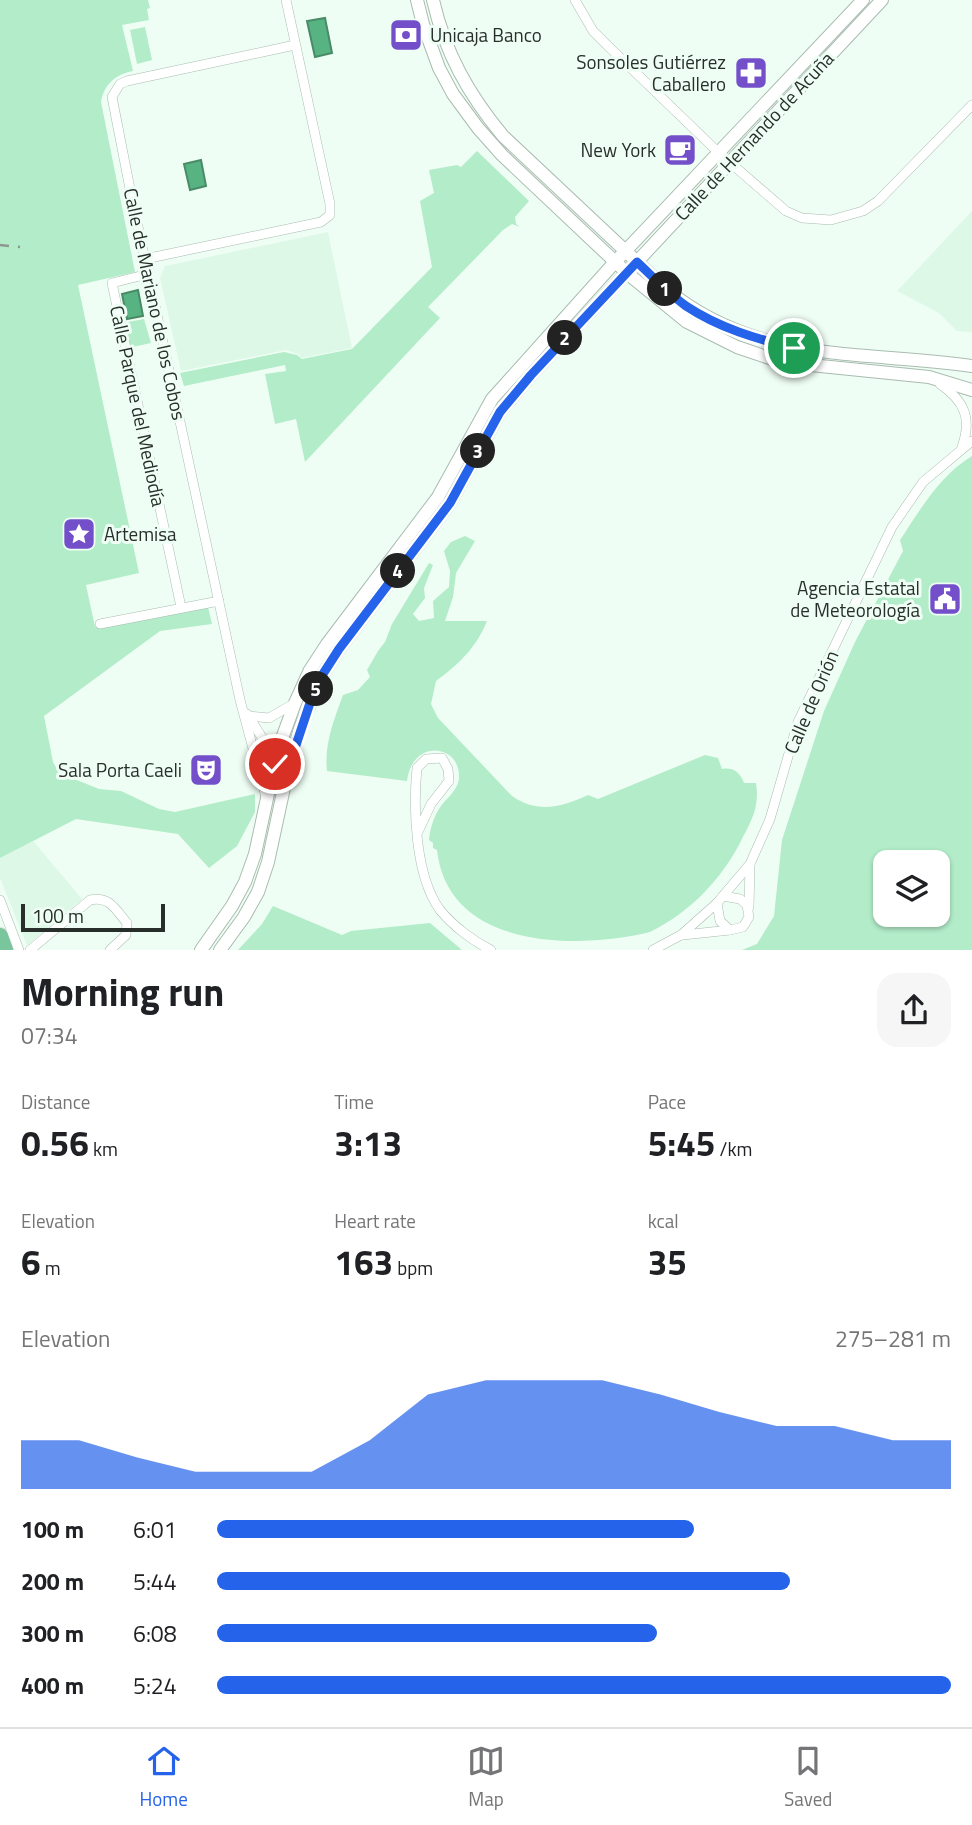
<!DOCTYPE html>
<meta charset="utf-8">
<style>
:root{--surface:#fff;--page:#f6f6f6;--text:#202124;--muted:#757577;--line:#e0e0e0;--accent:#2563eb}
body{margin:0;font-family:"Titillium Web",sans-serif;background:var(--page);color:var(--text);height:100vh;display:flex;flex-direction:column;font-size:26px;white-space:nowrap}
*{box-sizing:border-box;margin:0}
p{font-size:23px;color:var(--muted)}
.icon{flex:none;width:38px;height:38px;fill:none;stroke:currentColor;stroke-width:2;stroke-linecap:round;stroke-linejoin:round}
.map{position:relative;height:950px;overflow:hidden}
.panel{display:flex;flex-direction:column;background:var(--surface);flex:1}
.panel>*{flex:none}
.fabs{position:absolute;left:873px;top:850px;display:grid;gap:14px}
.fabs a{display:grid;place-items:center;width:77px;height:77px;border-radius:14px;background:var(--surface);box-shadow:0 2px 5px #0004;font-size:35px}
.scale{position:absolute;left:21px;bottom:18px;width:144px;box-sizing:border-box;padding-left:7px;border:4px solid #282f2b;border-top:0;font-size:19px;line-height:24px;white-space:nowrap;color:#282f2b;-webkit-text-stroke:5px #effef4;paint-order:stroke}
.pin{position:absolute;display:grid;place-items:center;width:60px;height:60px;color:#fff;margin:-30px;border:4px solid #fff;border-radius:50%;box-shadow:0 2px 7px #0007}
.km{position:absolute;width:35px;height:35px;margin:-18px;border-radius:50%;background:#222;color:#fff;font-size:19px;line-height:35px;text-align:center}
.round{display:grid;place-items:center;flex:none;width:74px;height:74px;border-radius:21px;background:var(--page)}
.overview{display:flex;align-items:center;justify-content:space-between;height:119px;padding:0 21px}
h1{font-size:38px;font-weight:700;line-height:52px}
.metrics{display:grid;grid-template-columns:repeat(3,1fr);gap:10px;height:119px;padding:7px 21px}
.metrics div{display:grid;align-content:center}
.metrics b{font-size:35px;font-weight:700}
.metrics small{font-size:19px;font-weight:400}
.metrics p{font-size:19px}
.chart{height:196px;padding:14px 21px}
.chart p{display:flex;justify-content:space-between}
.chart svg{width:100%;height:126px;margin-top:7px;fill:var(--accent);opacity:.7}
ul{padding:0 21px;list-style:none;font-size:23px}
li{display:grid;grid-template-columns:112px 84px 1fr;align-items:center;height:52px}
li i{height:18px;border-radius:9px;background:var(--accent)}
.tabs{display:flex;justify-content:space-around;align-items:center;height:98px;border-top:2px solid var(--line);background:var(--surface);font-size:19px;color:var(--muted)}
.tabs a{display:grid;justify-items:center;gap:4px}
.tabs .current{color:var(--accent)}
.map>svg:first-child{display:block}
.built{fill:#def8e7}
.green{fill:#b2ecc8;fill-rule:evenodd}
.water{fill:#57b381;stroke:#498b67;stroke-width:2}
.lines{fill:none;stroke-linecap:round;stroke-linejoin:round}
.minor-casing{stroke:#a9bcb0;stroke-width:10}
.tertiary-casing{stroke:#a9bcb0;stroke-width:14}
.trunk-casing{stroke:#dddedd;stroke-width:18}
.minor{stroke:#fff;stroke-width:9}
.tertiary{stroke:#fff;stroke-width:12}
.trunk{stroke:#7ac69c;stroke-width:16}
.rail{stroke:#8d9891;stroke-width:2.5;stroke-dasharray:9 9;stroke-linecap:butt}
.route-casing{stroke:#fff;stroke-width:14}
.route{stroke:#2563eb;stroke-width:9}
.labels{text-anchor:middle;stroke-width:6;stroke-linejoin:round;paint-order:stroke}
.poi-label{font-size:19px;fill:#282f2b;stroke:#effef4;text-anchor:end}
.street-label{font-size:19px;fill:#282f2b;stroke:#effef4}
</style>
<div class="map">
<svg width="972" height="950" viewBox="0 0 972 950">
<rect width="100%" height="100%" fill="#effef4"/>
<!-- built -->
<g class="built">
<path d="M972 211V332L957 331 939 313 897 291Z"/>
<path d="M328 232 352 348 302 358 298 354 286 350 181 371 160 278 165 266Z"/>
<path d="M33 841 82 899 27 945 0 878V858Z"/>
</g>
<!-- green -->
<g class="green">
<path d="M0 0H148L150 8 147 9 149 20 122 25 133 71C116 74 104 84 101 102L135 272 78 285 139 573 86 585 95 627 207 603 212 624 160 631 44 716 53 762 59 773 99 789 121 791 159 809 175 812 255 794V812L237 846 209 868 178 834 76 819 0 858Z"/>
<path d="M145 27 152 60 137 64 130 30Z"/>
<path d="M477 151 529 201 515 217 516 224 520 227 512 224 503 230 428 307 440 318 305 462 296 419 275 424 265 374 286 371 285 365 184 386 180 373 284 352 297 355 302 359 352 349 432 267 420 201 434 193 429 170 457 165 461 167Z"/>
<path d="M144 319 151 343 128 348 124 326 129 325 128 322Z"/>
<path d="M972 456V950H742L757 944 774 916 782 840 824 711 855 642 903 551 900 540C920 510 940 475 972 456ZM886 863H938V915H886Z"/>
<path d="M465 536 475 541 456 573 453 597 445 621H487C476 648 459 664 436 681L431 704 438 718 512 796C538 814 562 807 588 795L598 799 705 755 718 758 722 769C733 767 740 772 744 783H756C760 808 751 821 740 843 720 881 689 913 650 932 575 950 448 949 437 850L433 848V843L429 840C430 829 433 819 439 809 445 799 458 791 459 778 461 744 412 738 407 781L327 771C324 744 334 720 343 695L358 690 370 677 367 670 378 651 385 642 392 624 429 563 433 565 424 588 425 598 413 614 419 621 434 618 433 601 449 587 450 571 444 551 451 542Z"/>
<path d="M273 906 342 935 351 931 430 923 462 950H238L262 924Z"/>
</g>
<!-- water -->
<g class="water">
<path d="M325 18 332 53 315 57 307 21Z"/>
<path d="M201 160 206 186 190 190 184 164Z"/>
<path d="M138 290 143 316 127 319 122 294Z"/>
</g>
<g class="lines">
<defs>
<g id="minor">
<path d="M575 0 593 31 608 46 719 153 786 211 802 218 831 220 863 211 878 201 972 105"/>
<path d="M145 259 321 222 330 215V204L286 0"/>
<path d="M148 274 112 283 181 607"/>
<path d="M940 384C965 401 972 419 962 447"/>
<path d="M100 624 219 601"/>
<path d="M247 714 263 739 277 752 287 774"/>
<path d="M248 716 269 718 295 703"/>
<path d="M254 749 270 763 280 762"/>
<path d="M266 797 240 700 132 199 112 97 120 84 127 81 295 45"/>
<path d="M418 832 431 804 449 781 448 769 442 758 426 759 417 768C413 808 415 876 440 910 453 926 473 941 491 950"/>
<path d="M723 896 750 864 770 819 798 722 892 527 923 482 972 441"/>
<path d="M723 896 740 899 747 905 749 917 743 927 730 930 720 921 717 903Z"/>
<path d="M0 900 19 950"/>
<path d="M749 907 750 865"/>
<path d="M683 935 730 930"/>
<path d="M30 950 90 900C110 896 115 909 127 923L126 935 110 950"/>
<path d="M653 950 681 935 717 903"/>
</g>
<g id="tertiary">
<path d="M417 0 423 24 439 68 453 94 478 128 502 155 627 273 687 322 737 347 781 362 929 377 972 390"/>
<path d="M433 0C445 53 469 95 503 136L667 290C760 365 862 350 972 366"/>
<path d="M201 950 232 906 245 882 255 854 277 752 295 703 310 670 327 644 438 497 492 399 615 262 863 0"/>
<path d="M220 950 244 917 258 892 268 862 287 774 300 729 321 677 339 649 450 503 500 412 531 375 882 0"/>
</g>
<path id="trunk" d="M0 936 5 950"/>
</defs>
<!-- minor casing -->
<use href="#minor" class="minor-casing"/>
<!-- tertiary casing -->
<use href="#tertiary" class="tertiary-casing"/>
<!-- trunk casing -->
<use href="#trunk" class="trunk-casing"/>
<!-- minor -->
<use href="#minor" class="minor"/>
<!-- tertiary -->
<use href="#tertiary" class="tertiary"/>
<!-- trunk -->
<use href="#trunk" class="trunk"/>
<!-- rail -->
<path class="rail" d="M0 245 20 247"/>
</g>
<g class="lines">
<defs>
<path id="route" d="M275 764 293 754 310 703 321 677 339 649 450 503 500 412 531 375 637 262C653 277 668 293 686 306 719 328 757 339 794 348"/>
</defs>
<!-- route casing -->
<use href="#route" class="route-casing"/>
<!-- route -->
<use href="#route" class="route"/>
</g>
<!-- icons -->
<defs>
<symbol id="bank-square" viewBox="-11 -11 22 22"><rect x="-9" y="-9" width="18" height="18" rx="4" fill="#734fc9" stroke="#effef4"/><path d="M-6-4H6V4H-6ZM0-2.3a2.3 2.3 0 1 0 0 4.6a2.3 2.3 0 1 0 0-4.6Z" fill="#fff"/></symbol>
<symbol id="pharmacy-square" viewBox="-11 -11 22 22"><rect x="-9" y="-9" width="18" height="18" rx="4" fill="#734fc9" stroke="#effef4"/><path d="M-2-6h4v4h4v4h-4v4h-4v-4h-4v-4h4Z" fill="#fff"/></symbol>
<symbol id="cafe-square" viewBox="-11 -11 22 22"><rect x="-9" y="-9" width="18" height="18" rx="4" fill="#734fc9" stroke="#effef4"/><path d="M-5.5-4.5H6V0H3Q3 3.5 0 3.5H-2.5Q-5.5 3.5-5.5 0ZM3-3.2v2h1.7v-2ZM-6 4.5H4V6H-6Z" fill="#fff"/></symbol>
<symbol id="sight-square" viewBox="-11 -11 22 22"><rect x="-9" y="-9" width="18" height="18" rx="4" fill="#734fc9" stroke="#effef4"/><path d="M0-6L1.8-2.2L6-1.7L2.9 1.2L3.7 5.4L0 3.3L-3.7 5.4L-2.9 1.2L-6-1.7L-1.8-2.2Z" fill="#fff"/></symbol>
<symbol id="civic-square" viewBox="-11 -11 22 22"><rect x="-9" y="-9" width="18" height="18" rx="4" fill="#734fc9" stroke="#effef4"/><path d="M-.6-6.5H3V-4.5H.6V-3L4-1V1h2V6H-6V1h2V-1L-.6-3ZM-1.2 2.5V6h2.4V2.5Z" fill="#fff"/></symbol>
<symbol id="theatre-square" viewBox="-11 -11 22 22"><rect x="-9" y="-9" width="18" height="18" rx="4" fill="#734fc9" stroke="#effef4"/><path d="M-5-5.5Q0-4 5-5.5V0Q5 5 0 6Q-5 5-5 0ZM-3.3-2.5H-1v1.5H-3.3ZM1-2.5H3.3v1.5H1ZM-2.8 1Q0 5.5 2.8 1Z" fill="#fff"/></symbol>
</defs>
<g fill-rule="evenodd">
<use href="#bank-square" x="387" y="16" width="38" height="38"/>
<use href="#pharmacy-square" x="732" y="54" width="38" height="38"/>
<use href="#cafe-square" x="661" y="131" width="38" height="38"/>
<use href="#sight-square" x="60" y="515" width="38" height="38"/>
<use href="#civic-square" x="926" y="580" width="38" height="38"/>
<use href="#theatre-square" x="187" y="751" width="38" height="38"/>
</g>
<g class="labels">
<!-- poi labels -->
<g class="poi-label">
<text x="430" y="42" text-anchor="start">Unicaja Banco</text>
<text x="726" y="69">Sonsoles Gutiérrez<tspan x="726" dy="22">Caballero</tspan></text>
<text x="656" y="157">New York</text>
<text x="104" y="541" text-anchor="start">Artemisa</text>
<text x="920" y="595">Agencia Estatal<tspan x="920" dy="22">de Meteorología</tspan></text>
<text x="182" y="777">Sala Porta Caeli</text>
</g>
<!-- street labels -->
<g class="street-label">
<text transform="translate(754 136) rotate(-47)" y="7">Calle de Hernando de Acuña</text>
<text transform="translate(155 304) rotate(78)" y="7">Calle de Mariano de los Cobos</text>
<text transform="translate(138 406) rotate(78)" y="7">Calle Parque del Mediodía</text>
<text transform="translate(811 702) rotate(-67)" y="7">Calle de Orión</text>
</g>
</g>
</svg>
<div class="fabs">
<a><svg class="icon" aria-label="layers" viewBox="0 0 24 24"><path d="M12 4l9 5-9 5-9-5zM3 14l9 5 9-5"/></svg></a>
</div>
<div class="scale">100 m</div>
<div class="pin" style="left:794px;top:348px;background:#1e9e55"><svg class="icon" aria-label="arrive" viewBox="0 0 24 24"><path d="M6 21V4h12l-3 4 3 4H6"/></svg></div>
<div class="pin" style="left:275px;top:764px;background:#d93025"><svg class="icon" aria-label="check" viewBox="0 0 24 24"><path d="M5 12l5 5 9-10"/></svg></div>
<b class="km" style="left:665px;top:289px">1</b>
<b class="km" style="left:565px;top:338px">2</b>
<b class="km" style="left:478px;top:451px">3</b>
<b class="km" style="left:398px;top:571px">4</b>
<b class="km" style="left:316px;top:689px">5</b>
</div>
<section class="panel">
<div class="overview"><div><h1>Morning run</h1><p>07:34</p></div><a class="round"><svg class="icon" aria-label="share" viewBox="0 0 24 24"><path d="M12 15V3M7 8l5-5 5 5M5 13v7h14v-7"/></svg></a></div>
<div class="metrics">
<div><p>Distance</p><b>0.56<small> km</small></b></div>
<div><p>Time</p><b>3:13</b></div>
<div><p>Pace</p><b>5:45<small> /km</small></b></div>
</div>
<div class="metrics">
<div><p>Elevation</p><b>6<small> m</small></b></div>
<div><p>Heart rate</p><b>163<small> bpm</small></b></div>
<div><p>kcal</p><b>35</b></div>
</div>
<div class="chart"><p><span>Elevation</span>275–281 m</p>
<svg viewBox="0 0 160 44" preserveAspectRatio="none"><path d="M0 44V27L10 27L20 33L30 38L40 38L50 38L60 27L70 11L80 6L90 6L100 6L110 11L120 17L130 22L140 22L150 27L160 27V44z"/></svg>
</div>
<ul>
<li><b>100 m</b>6:01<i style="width:65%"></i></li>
<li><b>200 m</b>5:44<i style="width:78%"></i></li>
<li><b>300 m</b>6:08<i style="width:60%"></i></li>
<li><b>400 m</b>5:24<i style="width:100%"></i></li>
</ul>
</section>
<nav class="tabs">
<a class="current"><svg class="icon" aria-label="home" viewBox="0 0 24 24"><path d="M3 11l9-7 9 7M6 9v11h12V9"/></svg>Home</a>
<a><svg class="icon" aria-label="map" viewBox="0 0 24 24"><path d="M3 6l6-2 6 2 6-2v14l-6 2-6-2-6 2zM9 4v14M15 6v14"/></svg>Map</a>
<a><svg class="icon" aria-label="saved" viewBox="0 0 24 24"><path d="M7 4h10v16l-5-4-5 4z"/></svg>Saved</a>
</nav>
